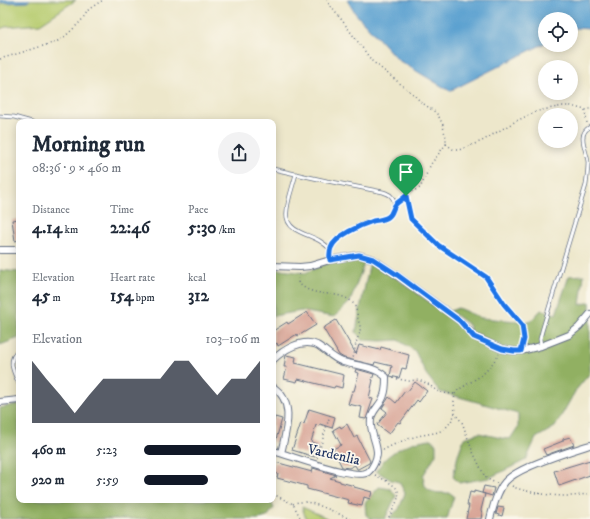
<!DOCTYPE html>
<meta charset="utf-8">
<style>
:root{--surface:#fff;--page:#f2f2f3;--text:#1f2937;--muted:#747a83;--accent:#111827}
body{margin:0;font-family:"IM FELL DW Pica",serif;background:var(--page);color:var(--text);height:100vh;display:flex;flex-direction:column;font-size:15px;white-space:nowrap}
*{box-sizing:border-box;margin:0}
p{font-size:13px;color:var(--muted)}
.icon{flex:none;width:22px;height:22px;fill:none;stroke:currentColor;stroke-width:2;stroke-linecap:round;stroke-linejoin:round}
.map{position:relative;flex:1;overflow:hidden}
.drawer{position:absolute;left:16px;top:119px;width:260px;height:384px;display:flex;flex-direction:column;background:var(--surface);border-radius:8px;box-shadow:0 2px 10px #0003}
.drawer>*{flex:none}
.fabs{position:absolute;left:538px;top:12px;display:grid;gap:8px}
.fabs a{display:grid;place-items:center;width:40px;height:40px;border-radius:50%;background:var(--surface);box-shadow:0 2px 10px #0003;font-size:20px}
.pin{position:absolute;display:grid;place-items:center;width:34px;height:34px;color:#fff;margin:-41px -17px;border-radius:50% 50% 50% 0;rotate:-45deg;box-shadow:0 0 4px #0007}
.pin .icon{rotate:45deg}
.round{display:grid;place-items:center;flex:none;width:42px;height:42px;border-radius:21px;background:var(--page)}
.overview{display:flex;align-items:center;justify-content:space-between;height:68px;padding:0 16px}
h1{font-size:22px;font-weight:800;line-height:30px}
.metrics{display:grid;grid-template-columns:repeat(3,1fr);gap:6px;height:68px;padding:4px 16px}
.metrics div{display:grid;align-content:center}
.metrics b{font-size:17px;font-weight:800}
.metrics small{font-size:11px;font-weight:400}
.metrics p{font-size:11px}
.chart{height:112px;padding:8px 16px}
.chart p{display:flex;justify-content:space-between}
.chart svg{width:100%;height:72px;margin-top:4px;fill:var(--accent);opacity:.7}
ul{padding:0 16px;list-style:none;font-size:13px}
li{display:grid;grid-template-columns:64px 48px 1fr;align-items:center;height:30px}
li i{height:10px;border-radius:5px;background:var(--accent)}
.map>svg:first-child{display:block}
.green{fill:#b7cc70;stroke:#697e67}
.forest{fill:#91b062;stroke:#567060}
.water{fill:#5ba1d0;stroke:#3b6897}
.building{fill:#d69f90}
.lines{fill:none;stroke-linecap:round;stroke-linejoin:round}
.lane-casing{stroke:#646f84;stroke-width:4.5}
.street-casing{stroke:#646f84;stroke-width:8}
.path{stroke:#646f84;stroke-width:1.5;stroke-dasharray:1 3;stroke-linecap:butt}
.lane{stroke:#fff;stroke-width:3}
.street{stroke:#fff;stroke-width:6}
.route-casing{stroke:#fff;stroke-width:8}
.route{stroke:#1a73e8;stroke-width:5}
.labels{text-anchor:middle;stroke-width:3.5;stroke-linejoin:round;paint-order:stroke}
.street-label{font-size:14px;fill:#1b2f5e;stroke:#fbf7ec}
</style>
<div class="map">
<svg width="590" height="519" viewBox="0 0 590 519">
<rect width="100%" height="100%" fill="#fbf7ec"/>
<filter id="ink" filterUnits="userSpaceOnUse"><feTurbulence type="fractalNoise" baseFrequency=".025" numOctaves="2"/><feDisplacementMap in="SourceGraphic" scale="8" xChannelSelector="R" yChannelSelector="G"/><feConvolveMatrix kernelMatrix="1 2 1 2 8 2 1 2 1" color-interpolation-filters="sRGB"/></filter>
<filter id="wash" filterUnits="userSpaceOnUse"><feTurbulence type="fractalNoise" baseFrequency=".012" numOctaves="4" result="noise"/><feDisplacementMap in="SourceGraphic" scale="16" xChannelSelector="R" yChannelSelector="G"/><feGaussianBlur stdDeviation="0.9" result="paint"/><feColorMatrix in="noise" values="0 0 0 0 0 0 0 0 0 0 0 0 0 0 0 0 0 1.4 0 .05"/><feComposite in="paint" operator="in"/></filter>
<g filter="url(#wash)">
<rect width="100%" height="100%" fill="#ede7cb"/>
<!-- green -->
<g class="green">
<path d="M30 0H76L40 24 5 27 0 29V3L27 2Z"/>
<path d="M302 507 329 519H306Z"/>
</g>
<!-- forest -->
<g class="forest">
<path d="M348 256 365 261 350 302 334 317 301 311 273 316V269L305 273 334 260Z"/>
<path d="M370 262H374L469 331 470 326 450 311 458 308 481 318 530 322 541 310 556 314 569 276 584 275 580 305 590 302V373L576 390 555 427 536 438 526 460 489 478 459 483 453 477 458 455 464 438 479 433 501 438 510 439 518 427V414L470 400 440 392 426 374 415 351 398 340 380 341 362 340 356 332 360 309Z"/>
<path d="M0 270 19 272V338L0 345Z"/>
<path d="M19 404V500H270L274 508 267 517 259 519H0V408Z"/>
<path d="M432 439 436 445V454L423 476C424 479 424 483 425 486 429 494 443 493 450 493L454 496 447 519H390V517L399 509 405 493 399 482 391 480 376 471C379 467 382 462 386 458 399 447 415 440 432 439Z"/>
<path d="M379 487 391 489 396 496 385 519H371L366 515 365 503Z"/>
</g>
<!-- water -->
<g class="water">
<path d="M0 0H30L27 2 0 3Z"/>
<path d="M347 0H590V29L575 28 571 30V19H545V43L450 91 398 60 355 13Z"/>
</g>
<g id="blocks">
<!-- building -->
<g class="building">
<path d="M19 219V240L15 241 12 220Z"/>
<path d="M307 312 316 325 298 336 297 334 278 346 277 343 273 346V331L287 322 288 324Z"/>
<path d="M336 320 356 354 359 345 380 350 381 347 409 355 406 369 402 368 399 378 390 376 392 366 375 362 374 365 344 358 339 355 323 328Z"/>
<path d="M286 355 296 357 295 363 344 375 342 388 335 386 334 388 298 379 297 382 284 379 287 367H284Z"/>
<path d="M356 369 374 374 372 380H373L369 398 373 399 366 419 360 418 362 407 348 404 352 391H354L359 373 355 372Z"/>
<path d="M415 382 427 391 419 402 417 400 400 423 398 422 389 434 377 425 387 412 382 408 389 397 396 403 405 391 407 392Z"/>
<path d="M309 409 335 417 332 428 320 424 319 426 316 425 311 442 319 445 315 457 292 450 301 423 304 424Z"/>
<path d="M275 417 282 419 275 443 273 442V423Z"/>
<path d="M347 424 354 438 357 436 370 461 369 463 358 469H357L355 465 349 468 342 467 333 449 341 445 333 430 340 426 341 428Z"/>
<path d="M570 437 574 445 546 455 543 449 563 441V439Z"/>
<path d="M590 460V475L559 486 554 471Z"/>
<path d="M275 462 312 472 313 468 336 475 330 478 340 481V482L351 485 354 486V487L372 492 370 499 364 497 362 506 348 503 349 500 307 489V486L277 478 278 474 273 473V469Z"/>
<path d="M484 486 494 488 492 496 482 493Z"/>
<path d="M474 491 485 494 481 510 482 513 481 519H466L469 505H467L470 492 474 493Z"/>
<path d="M498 507 504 508 502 516 496 514Z"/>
</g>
</g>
</g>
<g filter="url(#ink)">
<use href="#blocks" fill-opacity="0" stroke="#646f84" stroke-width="1"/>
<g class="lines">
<defs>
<g id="lane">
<path d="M0 116 14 117 32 122"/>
<path d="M273 169 327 181 383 192C386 193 389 194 391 196 397 202 395 213 387 217 383 220 377 220 372 222 360 225 335 236 331 248 329 252 330 257 330 260"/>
<path d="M296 174C294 181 292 188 290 195 286 211 282 224 300 232 313 238 320 239 330 249"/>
<path d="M541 346 540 339 542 331 586 185C587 177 588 170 588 162 587 151 576 134 590 127"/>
<path d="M19 351C6 359 14 373 19 384"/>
</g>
<g id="street">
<path d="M0 250H19"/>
<path d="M273 266 300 267 310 266 330 260 359 255 373 259 395 274 460 321 475 337 502 349 514 351H521L541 346 569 335 579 327 590 314"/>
<path d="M273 360C283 350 302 338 317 345 326 350 333 359 343 362 358 366 374 366 386 377 386 383 386 390 384 395 382 404 372 410 371 419 369 431 377 442 377 453 377 458 373 468 368 472 356 481 290 455 273 451"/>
<path d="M273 387C296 402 286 431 281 453"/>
<path d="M0 402 19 400"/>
<path d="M490 519C493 507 497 491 505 482 517 467 571 451 590 445"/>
</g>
</defs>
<!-- lane casing -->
<use href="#lane" class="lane-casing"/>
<!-- street casing -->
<use href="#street" class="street-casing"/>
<!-- path -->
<g class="path">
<path d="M326 0 335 12 341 19 372 61 412 93 421 102 435 112 438 115 443 125 444 131 446 137V144L431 164 422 184 420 188 408 193 406 196 411 219 438 245 486 277 504 304 522 325 524 339 523 343"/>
<path d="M0 59 56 42 63 38 72 30 81 21 89 9 103 0"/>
<path d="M585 110 587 123"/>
<path d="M446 144 454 150H459L482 141 516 121 538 111 563 106H571L585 110 590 109"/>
<path d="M400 201 406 196"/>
<path d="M299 274 298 282C311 299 338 289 352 302 356 306 357 313 358 319 359 323 361 327 360 331 360 334 358 337 357 340 355 345 355 352 353 358"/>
<path d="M393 378 409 381 416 380 421 381 428 384 437 391 441 393 455 394"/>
<path d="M383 450C393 445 403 440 414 437 435 431 444 437 455 414"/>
<path d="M317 458 330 415"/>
<path d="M375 475C406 490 402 492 388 519"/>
<path d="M497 483 491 481 485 477 472 450 462 422 455 414 454 401 455 394 458 390 482 375 490 367 499 354"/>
<path d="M512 486C519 490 528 491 536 493 555 496 572 498 590 493"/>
<path d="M273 494 293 504 301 519"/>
<path d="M293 504C306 496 336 513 350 519"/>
</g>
<!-- lane -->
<use href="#lane" class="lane"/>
<!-- street -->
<use href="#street" class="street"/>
</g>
</g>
<g class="lines" filter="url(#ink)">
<defs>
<path id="route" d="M406 196 411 219 438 245 486 277 504 304 522 325 524 339 521 351H514L502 349 474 337 460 321 396 274 373 259 359 255 330 260C330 257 329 252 331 248 335 236 361 225 373 221 378 220 383 220 388 217 393 214 392 208 396 204 399 201 403 199 406 196Z"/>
</defs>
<!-- route casing -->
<use href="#route" class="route-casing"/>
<!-- route -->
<use href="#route" class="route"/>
</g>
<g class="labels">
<!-- street labels -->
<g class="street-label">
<text transform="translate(334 454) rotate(13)" y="5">Vardenlia</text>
</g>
</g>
</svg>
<div class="fabs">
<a><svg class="icon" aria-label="locate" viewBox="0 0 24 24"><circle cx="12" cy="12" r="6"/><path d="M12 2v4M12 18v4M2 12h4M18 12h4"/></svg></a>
<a>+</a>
<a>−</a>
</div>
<div class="pin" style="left:406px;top:196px;background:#1e9e55"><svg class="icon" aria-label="arrive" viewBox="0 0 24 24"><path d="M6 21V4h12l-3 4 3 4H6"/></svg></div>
<section class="drawer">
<div class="overview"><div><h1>Morning run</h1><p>08:36 · 9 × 460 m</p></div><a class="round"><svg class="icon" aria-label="share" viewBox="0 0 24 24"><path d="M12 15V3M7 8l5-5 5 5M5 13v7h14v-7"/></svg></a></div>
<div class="metrics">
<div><p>Distance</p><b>4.14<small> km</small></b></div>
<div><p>Time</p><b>22:46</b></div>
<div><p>Pace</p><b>5:30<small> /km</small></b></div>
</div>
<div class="metrics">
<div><p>Elevation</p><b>45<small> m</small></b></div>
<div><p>Heart rate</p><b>154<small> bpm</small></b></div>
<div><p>kcal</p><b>312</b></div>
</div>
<div class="chart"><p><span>Elevation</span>103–106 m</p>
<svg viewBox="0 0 160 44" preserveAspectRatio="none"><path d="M0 44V6L10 17L20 27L30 38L40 27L50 17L60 17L70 17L80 17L90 17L100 6L110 6L120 17L130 27L140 17L150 17L160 6V44z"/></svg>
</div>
<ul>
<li><b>460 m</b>5:23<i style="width:84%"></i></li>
<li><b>920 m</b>5:59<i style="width:55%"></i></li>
</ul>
</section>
</div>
